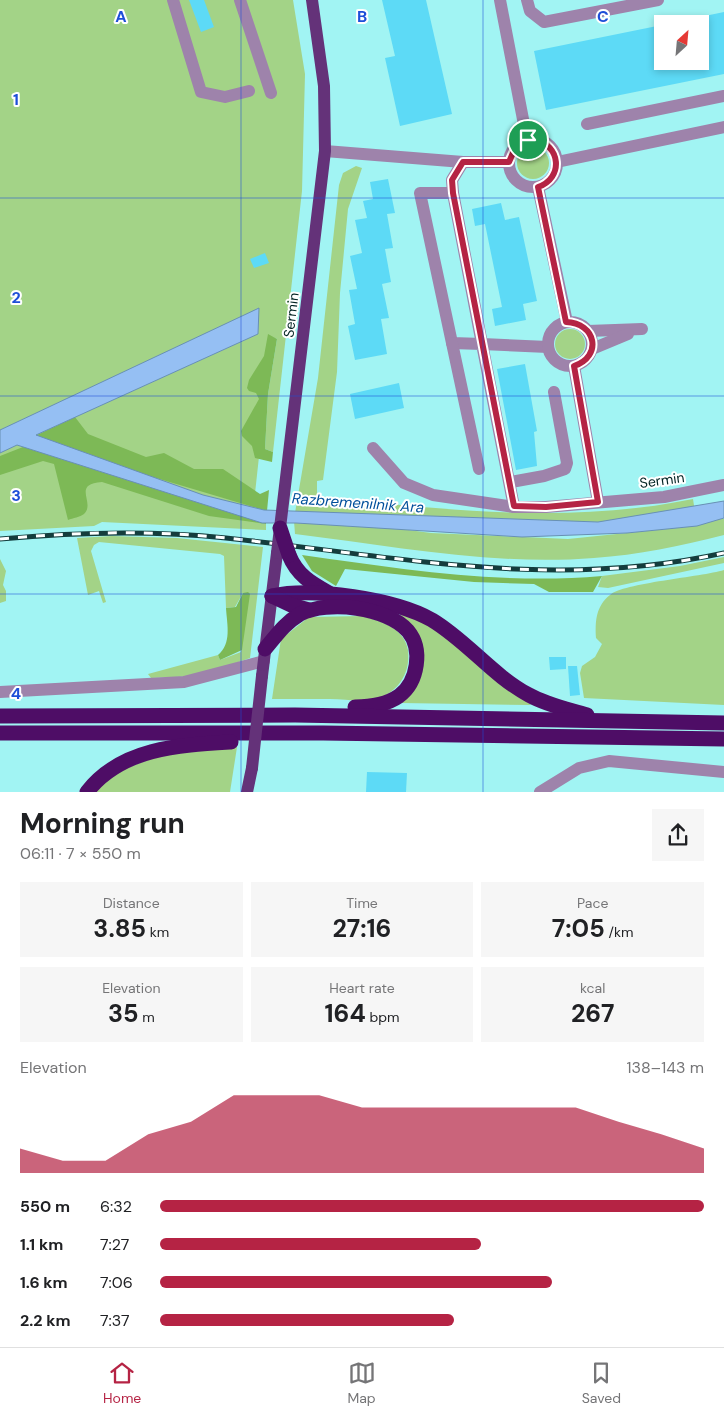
<!DOCTYPE html>
<meta charset="utf-8">
<style>
:root{--surface:#fff;--page:#f6f6f6;--text:#202124;--muted:#757577;--line:#e0e0e0;--accent:#b52344}
body{margin:0;font-family:"DM Sans",sans-serif;background:var(--page);color:var(--text);height:100vh;display:flex;flex-direction:column;font-size:19px;white-space:nowrap}
*{box-sizing:border-box;margin:0}
p{font-size:16px;color:var(--muted)}
.icon{flex:none;width:28px;height:28px;fill:none;stroke:currentColor;stroke-width:2;stroke-linecap:round;stroke-linejoin:round}
.map{position:relative;height:792px;overflow:hidden}
.side{display:flex;flex-direction:column;background:var(--surface);flex:1}
.side>*{flex:none}
.needle{width:32px;rotate:26deg}
.buttons{position:absolute;left:654px;top:15px;display:grid;gap:10px}
.buttons a{display:grid;place-items:center;width:55px;height:55px;border-radius:0px;background:var(--surface);box-shadow:0 2px 8px #0003;font-size:25px}
.pin{position:absolute;display:grid;place-items:center;width:42px;height:42px;color:#fff;margin:-21px;border:2px solid #fff;border-radius:50%;box-shadow:0 1px 5px #0007}
.round{display:grid;place-items:center;flex:none;width:52px;height:52px;border-radius:0px;background:var(--page)}
.headline{display:flex;align-items:center;justify-content:space-between;height:85px;padding:0 20px}
h1{font-size:28px;font-weight:700;line-height:38px}
.metrics{display:grid;grid-template-columns:repeat(3,1fr);gap:8px;height:85px;padding:5px 20px}
.metrics div{display:grid;align-content:center;border-radius:0px;background:var(--page);text-align:center}
.metrics b{font-size:25px;font-weight:700}
.metrics small{font-size:14px;font-weight:400}
.metrics p{font-size:14px}
.chart{height:140px;padding:10px 20px}
.chart p{display:flex;justify-content:space-between}
.chart svg{width:100%;height:90px;margin-top:5px;fill:var(--accent);opacity:.7}
ul{padding:0 20px;list-style:none;font-size:16px}
li{display:grid;grid-template-columns:80px 60px 1fr;align-items:center;height:38px}
li i{height:12px;border-radius:6px;background:var(--accent)}
.tabs{display:flex;justify-content:space-around;align-items:center;height:70px;border-top:1px solid var(--line);background:var(--surface);font-size:14px;color:var(--muted)}
.tabs a{display:grid;justify-items:center;gap:2px}
.tabs .on{color:var(--accent)}
.map>svg:first-child{display:block}
.green{fill:#a3d387}
.forest{fill:#7db956}
.water{fill:#95bff3;stroke:#6890b4}
.building{fill:#5ddaf6}
.lines{fill:none;stroke-linecap:round;stroke-linejoin:round}
.minor{stroke:#9e83ab;stroke-width:12}
.major{stroke:#643279;stroke-width:12}
.highway{stroke:#4e0d66;stroke-width:15}
.rail-casing{stroke:#143d3d;stroke-width:5}
.rail{stroke:#fff;stroke-width:3;stroke-dasharray:9;stroke-linecap:butt}
.major-bridge{stroke:#643279;stroke-width:12}
.highway-bridge{stroke:#4e0d66;stroke-width:15}
.route-casing{stroke:#fff;stroke-width:10}
.route{stroke:#b52344;stroke-width:6}
.grid{fill:none;stroke:#1d4ed8;stroke-width:1;stroke-opacity:0.55}
.labels{text-anchor:middle;stroke-width:4;stroke-linejoin:round;paint-order:stroke}
.street-label{font-size:14px;fill:#022;stroke:#fff}
.water-label{font-size:15px;font-style:italic;fill:#004f9b;stroke:#fff}
.grid-label{font-size:16px;text-anchor:middle;font-weight:bold;fill:#1d4ed8;stroke:#fff;stroke-width:4;stroke-linejoin:round;paint-order:stroke}
</style>
<div class="map">
<svg width="724" height="792" viewBox="0 0 724 792">
<rect width="100%" height="100%" fill="#a1f4f3"/>
<!-- green -->
<g class="green">
<path d="M0 0H293L305 74 302 191 273 452 265 449 268 394 277 339 272 337 252 521 266 524V530L102 522 94 526 0 531Z"/>
<circle cx="533" cy="163" r="16"/>
<path d="M356 166 362 168 348 209 340 293 337 372 323 480 317 481V497C443 509 567 525 693 499L695 512 625 523 413 518 375 514 295 513 318 378 339 185 343 173Z"/>
<circle cx="570" cy="344" r="15"/>
<path d="M718 516 720 519H724V535C681 546 638 555 594 558 494 566 394 546 295 534L294 521 371 525 431 533 568 539 685 527Z"/>
<path d="M112 536 177 538 263 547 250 658 198 676 151 678 148 674 218 655 220 660 241 652 243 593 235 607 226 608 224 556 220 554 99 542 94 545 91 551 106 602 103 603 99 591 88 595 77 538Z"/>
<path d="M724 557V563L608 588 598 587 602 576 680 566Z"/>
<path d="M0 559 6 571 3 585 6 591V601L0 603Z"/>
<path d="M724 570V705L584 698 580 673 582 666 595 657 602 644 596 638C595 621 596 606 610 595 623 583 701 577 724 570Z"/>
<path d="M400 614C435 622 461 649 488 672 502 684 517 694 531 705L401 703C417 687 429 666 421 643 418 633 406 623 400 614Z"/>
<path d="M362 616C380 621 404 627 408 650 411 675 396 695 372 700 359 702 343 699 330 699 310 699 291 699 272 699L281 639 309 617Z"/>
<path d="M237 747 230 792H93L119 771 161 755Z"/>
</g>
<!-- forest -->
<g class="forest">
<path d="M268 334 277 339 268 394 265 449 273 452 272 462 255 458 252 446 242 436 241 431 259 399 256 393 249 391 247 388 249 380 264 356Z"/>
<path d="M75 417 88 434 146 457 164 453 194 469H223L260 494 269 490 267 511 32 441 33 437Z"/>
<path d="M23 447 266 520V524L209 516 102 482C71 484 96 503 84 514 80 517 73 518 68 520L54 464 43 461 0 475V456Z"/>
<path d="M302 555C401 569 502 585 602 576L593 592H549L534 584 474 582 345 569 336 586 312 571Z"/>
<path d="M248 592 250 594 242 650 220 660 218 655C232 643 227 625 226 608L236 607 243 593Z"/>
</g>
<!-- water -->
<path class="water" d="M259 308 258 334 36 435 203 495 264 510 598 522 724 501V518L697 526 627 533 522 537 296 523H262L17 445 0 453V430Z"/>
<!-- building -->
<g class="building">
<path d="M189 0H204L214 27 201 32Z"/>
<path d="M382 0H426L452 114 400 126 385 58 395 56Z"/>
<path d="M724 12V74L546 110 534 51 662 25V61H700V17Z"/>
<path d="M388 179 395 213 387 214 393 248 385 249 391 282 382 284 389 318 381 319 387 354 355 360 348 326 355 324 349 290 357 289 350 256 362 253 355 220 367 218 363 201 373 199 370 182Z"/>
<path d="M501 203 505 220 519 217 537 301 523 304 526 320 495 326 492 309 502 307 485 224 475 226 472 209Z"/>
<path d="M265 253 269 263 254 268 250 259Z"/>
<path d="M525 364 537 431 534 432 537 466 516 470 497 369Z"/>
<path d="M399 383 404 408 355 419 350 394Z"/>
<path d="M549 657H566V669L550 670Z"/>
<path d="M568 666H577L580 695 570 696Z"/>
<path d="M367 772 407 773 406 792H366Z"/>
</g>
<g class="lines">
<!-- minor -->
<g class="minor">
<path d="M173 0 201 92 225 97 249 91"/>
<path d="M240 0 271 93"/>
<path d="M500 0 527 140"/>
<path d="M527 0 530 11 544 22 658 0"/>
<path d="M587 124 724 96"/>
<circle cx="533" cy="163" r="24"/>
<path d="M325 151 463 162H509"/>
<path d="M463 162 452 180 453 193 482 344 548 347"/>
<path d="M557 162 724 127"/>
<path d="M538 187 567 322"/>
<path d="M453 193H420L452 343 482 344 514 507"/>
<circle cx="570" cy="344" r="22"/>
<path d="M588 331 642 329"/>
<path d="M452 343 479 469"/>
<path d="M592 349 628 334"/>
<path d="M574 366 598 502"/>
<path d="M373 448 404 483 433 495 514 507H546L664 497 724 485"/>
<path d="M511 482 544 476 565 469 567 463 554 392"/>
<path d="M0 692 184 682 264 661"/>
<path d="M540 792 579 768 609 761 724 772"/>
</g>
<!-- major -->
<g class="major">
<path d="M280 528 325 151 324 86 312 0"/>
<path d="M262 676 277 553"/>
<path d="M247 792 252 768"/>
</g>
<!-- highway -->
<g class="highway">
<path d="M289 555C297 575 311 583 329 593"/>
<path d="M272 596C313 587 395 599 432 620 467 641 493 676 529 695 547 705 567 709 587 715"/>
<path d="M272 596 291 605 309 610"/>
<path d="M265 649C276 636 285 623 300 614 328 600 387 607 408 631 423 649 418 682 399 696 386 705 371 707 355 707"/>
<path d="M0 716 295 715 724 723"/>
<path d="M0 733H323L724 739"/>
<path d="M87 792C121 748 179 745 231 742"/>
</g>
<defs>
<path id="rail" d="M0 539C76 532 150 530 226 538 396 556 552 591 724 553"/>
</defs>
<!-- rail casing -->
<use href="#rail" class="rail-casing"/>
<!-- rail -->
<use href="#rail" class="rail"/>
<!-- major-bridge -->
<g class="major-bridge">
<path d="M277 553 280 528"/>
<path d="M252 768 262 676"/>
</g>
<!-- highway-bridge -->
<path class="highway-bridge" d="M280 528 289 555"/>
</g>
<g class="lines">
<defs>
<path id="route" d="M534 139C561 145 564 178 538 187L566 322C596 323 603 356 574 366L598 502 546 507 514 506 453 193 452 180 463 162H509L516 146Z"/>
</defs>
<!-- route casing -->
<use href="#route" class="route-casing"/>
<!-- route -->
<use href="#route" class="route"/>
</g>
<!-- grid -->
<path class="grid" d="M241 0V792M483 0V792M0 198H724M0 396H724M0 594H724"/>
<g class="labels">
<!-- street labels -->
<g class="street-label">
<text transform="translate(291 315) rotate(-83)" y="5">Sermin</text>
<text transform="translate(662 480) rotate(-8)" y="5">Sermin</text>
</g>
<!-- water labels -->
<g class="water-label">
<text transform="translate(358 503) rotate(4)" y="5">Razbremenilnik Ara</text>
</g>
</g>
<g class="grid-label">
<text x="121" y="22">A</text>
<text x="362" y="22">B</text>
<text x="603" y="22">C</text>
<text x="16" y="105">1</text>
<text x="16" y="303">2</text>
<text x="16" y="501">3</text>
<text x="16" y="699">4</text>
</g>
</svg>
<div class="buttons">
<a><svg class="needle" viewBox="-14 -14 28 28"><path d="M0-13l5 13h-10z" fill="#e53935"/><path d="M0 13l5-13h-10z" fill="#757577"/></svg></a>
</div>
<div class="pin" style="left:528px;top:140px;background:#1e9e55"><svg class="icon" aria-label="arrive" viewBox="0 0 24 24"><path d="M6 21V4h12l-3 4 3 4H6"/></svg></div>
</div>
<section class="side">
<div class="headline"><div><h1>Morning run</h1><p>06:11 · 7 × 550 m</p></div><a class="round"><svg class="icon" aria-label="share" viewBox="0 0 24 24"><path d="M12 15V3M7 8l5-5 5 5M5 13v7h14v-7"/></svg></a></div>
<div class="metrics">
<div><p>Distance</p><b>3.85<small> km</small></b></div>
<div><p>Time</p><b>27:16</b></div>
<div><p>Pace</p><b>7:05<small> /km</small></b></div>
</div>
<div class="metrics">
<div><p>Elevation</p><b>35<small> m</small></b></div>
<div><p>Heart rate</p><b>164<small> bpm</small></b></div>
<div><p>kcal</p><b>267</b></div>
</div>
<div class="chart"><p><span>Elevation</span>138–143 m</p>
<svg viewBox="0 0 160 44" preserveAspectRatio="none"><path d="M0 44V32L10 38L20 38L30 25L40 19L50 6L60 6L70 6L80 12L90 12L100 12L110 12L120 12L130 12L140 19L150 25L160 32V44z"/></svg>
</div>
<ul>
<li><b>550 m</b>6:32<i style="width:100%"></i></li>
<li><b>1.1 km</b>7:27<i style="width:59%"></i></li>
<li><b>1.6 km</b>7:06<i style="width:72%"></i></li>
<li><b>2.2 km</b>7:37<i style="width:54%"></i></li>
</ul>
</section>
<nav class="tabs">
<a class="on"><svg class="icon" aria-label="home" viewBox="0 0 24 24"><path d="M3 11l9-7 9 7M6 9v11h12V9"/></svg>Home</a>
<a><svg class="icon" aria-label="map" viewBox="0 0 24 24"><path d="M3 6l6-2 6 2 6-2v14l-6 2-6-2-6 2zM9 4v14M15 6v14"/></svg>Map</a>
<a><svg class="icon" aria-label="saved" viewBox="0 0 24 24"><path d="M7 4h10v16l-5-4-5 4z"/></svg>Saved</a>
</nav>
